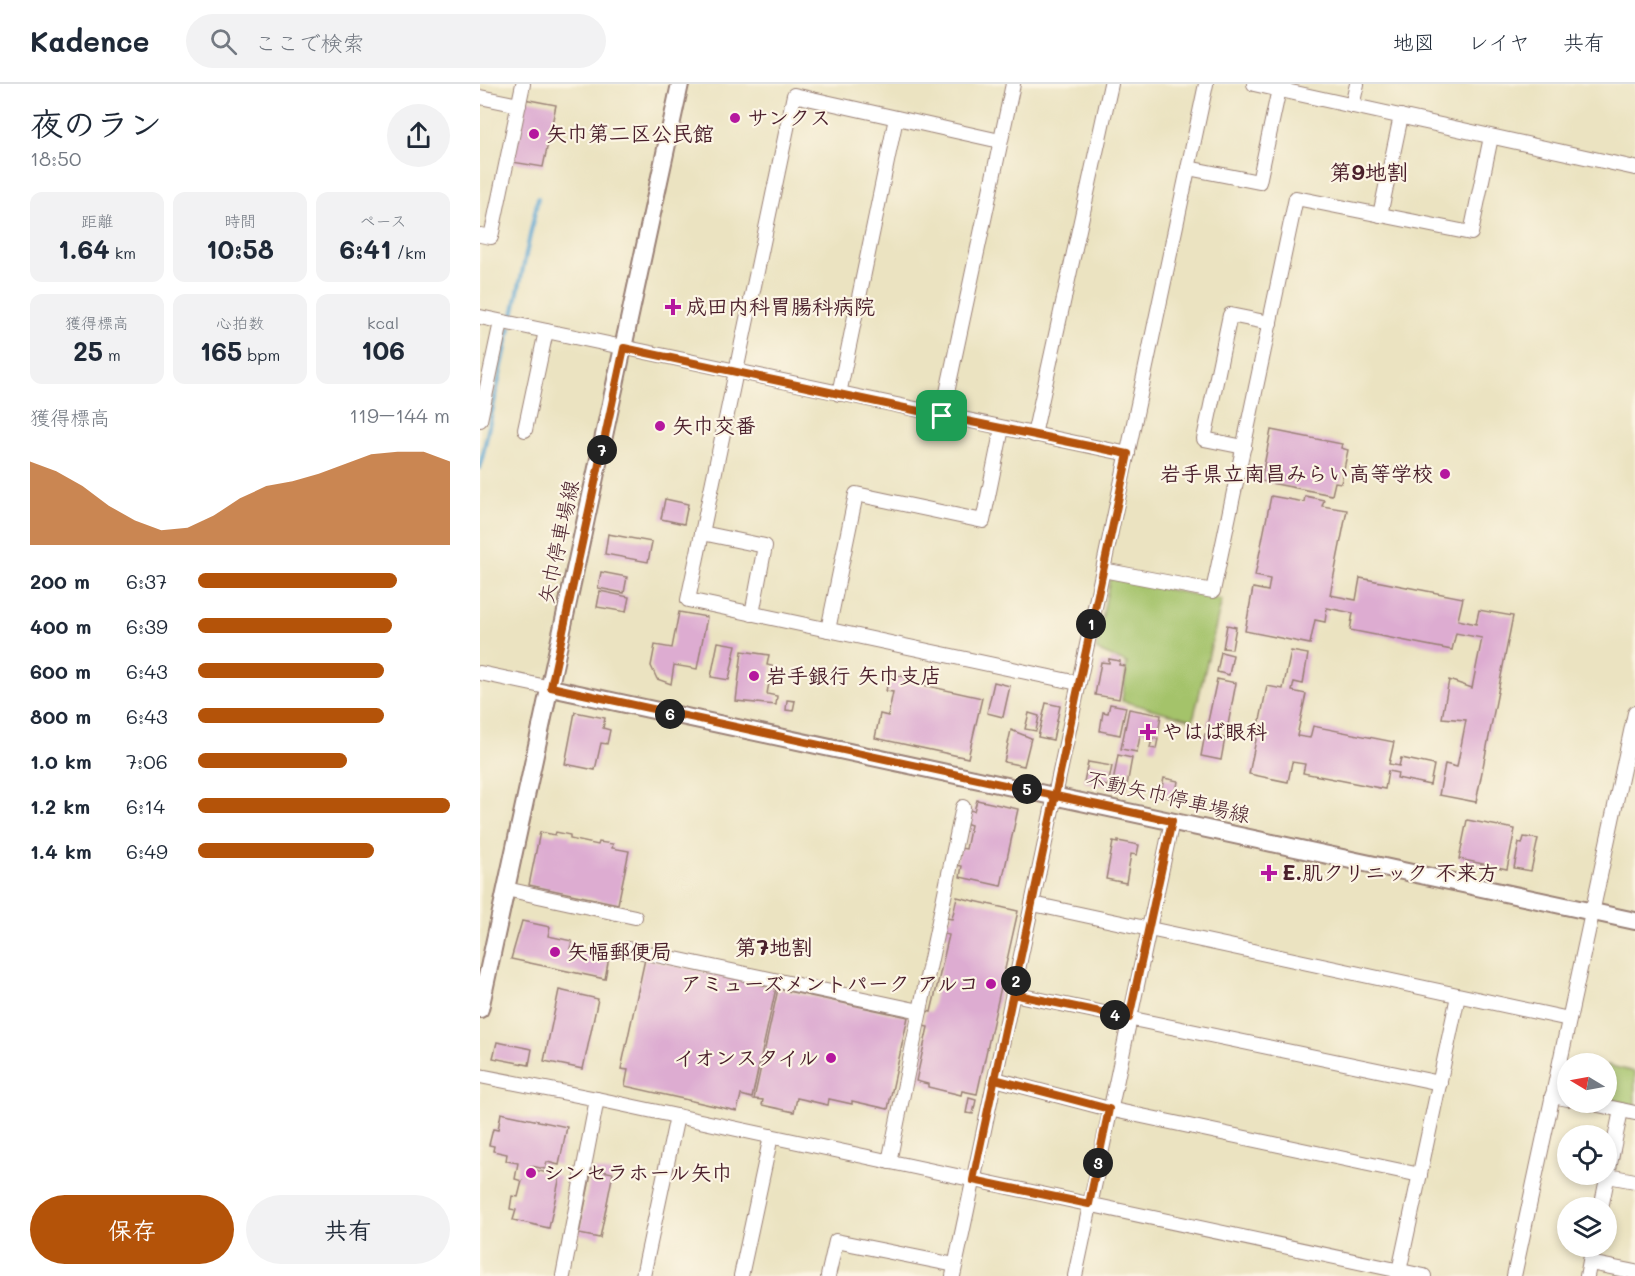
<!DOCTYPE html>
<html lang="ja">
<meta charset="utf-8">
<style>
:root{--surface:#fff;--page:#f2f2f3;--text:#1f2937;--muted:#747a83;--line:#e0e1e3;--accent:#b45309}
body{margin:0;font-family:Mali,"Klee One",sans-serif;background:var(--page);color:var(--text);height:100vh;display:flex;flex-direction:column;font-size:22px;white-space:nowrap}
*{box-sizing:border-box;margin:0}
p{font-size:20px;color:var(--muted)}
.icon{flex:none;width:33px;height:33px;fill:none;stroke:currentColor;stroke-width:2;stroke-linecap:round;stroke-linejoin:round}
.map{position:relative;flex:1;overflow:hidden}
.details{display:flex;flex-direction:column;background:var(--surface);width:480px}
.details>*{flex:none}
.needle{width:39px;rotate:280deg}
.controls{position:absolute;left:1077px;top:969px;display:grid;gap:12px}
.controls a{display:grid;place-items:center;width:60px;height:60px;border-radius:50%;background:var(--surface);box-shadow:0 3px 9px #0003;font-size:30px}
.pin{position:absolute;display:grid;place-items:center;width:51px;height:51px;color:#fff;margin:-26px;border-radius:12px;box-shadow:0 3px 9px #0006}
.km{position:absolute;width:30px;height:30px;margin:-15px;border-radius:50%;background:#222;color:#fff;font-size:16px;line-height:30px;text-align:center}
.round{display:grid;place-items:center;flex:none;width:63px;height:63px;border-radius:32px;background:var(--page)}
.summary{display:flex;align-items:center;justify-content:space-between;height:102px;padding:0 30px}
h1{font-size:33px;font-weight:700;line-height:45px}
.metrics{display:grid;grid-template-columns:repeat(3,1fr);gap:9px;height:102px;padding:6px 30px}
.metrics div{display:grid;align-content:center;border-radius:12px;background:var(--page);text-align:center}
.metrics b{font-size:26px;font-weight:700}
.metrics small{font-size:16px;font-weight:400}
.metrics p{font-size:16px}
.chart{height:168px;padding:12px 30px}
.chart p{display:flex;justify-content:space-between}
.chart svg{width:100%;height:108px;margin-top:6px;fill:var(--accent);opacity:.7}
.primary-button{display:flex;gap:12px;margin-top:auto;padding:12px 30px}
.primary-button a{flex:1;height:69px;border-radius:36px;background:var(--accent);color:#fff;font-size:24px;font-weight:700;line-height:69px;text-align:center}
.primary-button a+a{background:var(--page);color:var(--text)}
ul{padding:0 30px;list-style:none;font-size:20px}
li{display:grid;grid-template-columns:96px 72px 1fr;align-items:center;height:45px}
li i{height:15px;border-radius:8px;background:var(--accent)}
header{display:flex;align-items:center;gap:36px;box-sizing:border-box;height:84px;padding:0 30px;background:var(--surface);border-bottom:2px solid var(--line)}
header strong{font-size:28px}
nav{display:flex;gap:33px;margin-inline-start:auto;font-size:21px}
.search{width:420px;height:54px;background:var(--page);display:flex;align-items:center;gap:15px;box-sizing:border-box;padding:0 21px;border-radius:33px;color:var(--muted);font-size:22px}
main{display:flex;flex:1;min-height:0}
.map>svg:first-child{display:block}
.green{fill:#a4c36b;stroke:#77714b;stroke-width:1.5}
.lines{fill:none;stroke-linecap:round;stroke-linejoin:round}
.stream{stroke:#58a4d0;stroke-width:4}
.building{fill:#ddacd1}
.minor-casing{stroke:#9a8176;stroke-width:16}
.major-casing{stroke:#9a8176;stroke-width:20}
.minor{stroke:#fff;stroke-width:14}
.major{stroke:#fff;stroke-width:16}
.route-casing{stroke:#fff;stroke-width:12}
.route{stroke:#b45309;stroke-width:8}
.poi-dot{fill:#b5179e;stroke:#fcf5e5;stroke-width:2}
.labels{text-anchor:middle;stroke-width:4.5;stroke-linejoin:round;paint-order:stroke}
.poi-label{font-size:21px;font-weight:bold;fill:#4a1f2b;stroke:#fcf5e5;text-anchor:start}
.street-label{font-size:21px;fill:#4a1f2b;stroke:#fcf5e5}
.neighbourhood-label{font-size:22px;font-weight:bold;fill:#4a1f2b;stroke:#fcf5e5}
</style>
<header>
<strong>Kadence</strong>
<div class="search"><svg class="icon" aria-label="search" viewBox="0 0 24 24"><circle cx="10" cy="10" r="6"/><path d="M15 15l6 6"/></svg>ここで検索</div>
<nav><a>地図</a><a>レイヤ</a><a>共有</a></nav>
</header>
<main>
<section class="details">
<div class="summary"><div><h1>夜のラン</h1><p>18:50</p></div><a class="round"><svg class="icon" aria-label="share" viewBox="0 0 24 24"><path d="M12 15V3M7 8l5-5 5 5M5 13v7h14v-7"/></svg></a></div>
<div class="metrics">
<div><p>距離</p><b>1.64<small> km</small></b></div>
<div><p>時間</p><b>10:58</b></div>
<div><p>ペース</p><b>6:41<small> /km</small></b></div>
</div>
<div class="metrics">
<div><p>獲得標高</p><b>25<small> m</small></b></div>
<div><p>心拍数</p><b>165<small> bpm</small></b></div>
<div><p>kcal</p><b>106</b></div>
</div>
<div class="chart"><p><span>獲得標高</span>119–144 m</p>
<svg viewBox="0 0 160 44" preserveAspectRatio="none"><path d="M0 44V10L10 14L20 20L30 28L40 34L50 38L60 37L70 32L80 25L90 20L100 18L110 15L120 11L130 7L140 6L150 6L160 10V44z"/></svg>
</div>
<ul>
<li><b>200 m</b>6:37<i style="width:79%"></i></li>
<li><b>400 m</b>6:39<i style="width:77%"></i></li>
<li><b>600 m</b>6:43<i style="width:74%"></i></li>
<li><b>800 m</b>6:43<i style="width:74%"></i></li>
<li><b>1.0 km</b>7:06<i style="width:59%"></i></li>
<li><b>1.2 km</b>6:14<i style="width:100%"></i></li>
<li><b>1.4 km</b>6:49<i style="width:70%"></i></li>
</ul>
<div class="primary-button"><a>保存</a><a>共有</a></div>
</section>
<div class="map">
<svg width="1155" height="1192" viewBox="0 0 1155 1192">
<rect width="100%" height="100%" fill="#fcf5e5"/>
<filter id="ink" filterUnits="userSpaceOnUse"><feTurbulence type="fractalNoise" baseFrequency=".0167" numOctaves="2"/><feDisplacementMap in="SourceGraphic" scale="12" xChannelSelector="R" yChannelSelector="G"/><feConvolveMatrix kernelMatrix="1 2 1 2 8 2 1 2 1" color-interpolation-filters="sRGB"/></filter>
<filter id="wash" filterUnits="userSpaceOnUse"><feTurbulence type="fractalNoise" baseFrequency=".008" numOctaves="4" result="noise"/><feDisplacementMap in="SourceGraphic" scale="24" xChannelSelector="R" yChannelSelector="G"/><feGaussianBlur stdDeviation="1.35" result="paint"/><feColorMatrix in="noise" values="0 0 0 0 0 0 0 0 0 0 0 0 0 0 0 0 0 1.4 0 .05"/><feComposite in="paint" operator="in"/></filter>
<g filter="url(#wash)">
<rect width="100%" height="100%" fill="#ebe3c1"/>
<!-- green -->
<g class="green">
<path d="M630 494 742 516 713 636 642 617 647 579 616 566Z"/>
<path d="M1127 981 1155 988V1022L1127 1014Z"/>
</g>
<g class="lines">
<!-- stream -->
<g class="stream">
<path d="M32 236 58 114"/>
<path d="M0 384 30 244"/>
</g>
</g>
<g id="blocks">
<!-- building -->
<g class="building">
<path d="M44 15 76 21 63 83 32 78Z"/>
<path d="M791 346 862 360 861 364 868 366 861 399 855 398 852 411 781 397Z"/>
<path d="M791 412 824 418 825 412 844 416 842 422 867 426 850 511 876 516 880 494 983 514 978 536 996 540 999 526 1033 532 996 718 959 711 965 680 977 683 986 636 962 634 969 596 992 604 1002 554 976 549 972 566 870 546 873 529 847 524 845 538 835 536 830 560 765 547 773 504 788 507 790 495 775 492Z"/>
<path d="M185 415 208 420 204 440 181 435Z"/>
<path d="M128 450 172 458 168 478 125 470Z"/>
<path d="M121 488 147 493 144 509 118 504Z"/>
<path d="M120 507 149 513 146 528 117 523Z"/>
<path d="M199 528 227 533 217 585 194 581 191 600 177 595 171 582 175 561 192 564Z"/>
<path d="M747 541 756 543 752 565 743 564Z"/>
<path d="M238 558 256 561 249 596 231 593Z"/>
<path d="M262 567 289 571 287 581 292 582 287 610 297 612 296 621 256 617Z"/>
<path d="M811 567 828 570 823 600 814 598 812 607 826 610 817 652 830 654 833 642 914 658 909 680 919 682 921 674 954 681 950 701 917 694 918 689 908 687 905 705 823 689 825 680 812 678 808 698 769 690 787 602 803 605Z"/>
<path d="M741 568 753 571 749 591 737 588Z"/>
<path d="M629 575 640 577 639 581 645 582 639 615 615 611 621 578 629 579Z"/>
<path d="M410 590 426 593 425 597 502 614 488 674 395 654 400 630 408 632 413 608 406 607Z"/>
<path d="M737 595 756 599 747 646 727 642Z"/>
<path d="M514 598 530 602 523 633 507 629Z"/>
<path d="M307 616 315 617 313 627 306 626Z"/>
<path d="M566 619 580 622 573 656 558 653Z"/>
<path d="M630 620 646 623 640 651 620 647 623 628 628 629Z"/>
<path d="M649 625 681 631 678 650 661 647 657 668 641 665Z"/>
<path d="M95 628 125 634 123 644 130 646 127 660 121 659 115 686 85 680Z"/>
<path d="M549 629 559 632 556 647 545 645Z"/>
<path d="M531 646 551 654 544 682 524 678Z"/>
<path d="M725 650 745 654 741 676 721 672Z"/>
<path d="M672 654 678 655 676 665 670 664Z"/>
<path d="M638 671 652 674 646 707 632 704Z"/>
<path d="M608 678 632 682 628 702 604 698Z"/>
<path d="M684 694 698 697 695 715 680 712Z"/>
<path d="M497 716 538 725 521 802 480 793 482 782 476 781 480 764 486 765 491 741 485 739 488 726 494 727Z"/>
<path d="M987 736 1035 745 1027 785 979 775Z"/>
<path d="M60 748 75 751 76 748 90 751V755L118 761 119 758 133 760 132 764 149 767 138 820 49 801Z"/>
<path d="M1044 753 1058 755 1051 787 1034 784 1039 759 1042 760Z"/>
<path d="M638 757 659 761 657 771 651 770 646 799 626 795 633 758 638 759Z"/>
<path d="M477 813 538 827 497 1010 482 1007 481 1011 448 1003V1000L436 997 448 943 443 942 446 927 451 928 469 851 463 850 466 834 472 835Z"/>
<path d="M42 837 70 843 68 852 92 857 90 865 129 873 125 895 31 875Z"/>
<path d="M165 875 296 904 272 1014 261 1011 257 1027 145 1002 148 986 141 985Z"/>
<path d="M298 905 428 933 408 1025 372 1017V1020L349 1015 348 1021 317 1014 314 1028 282 1021 283 1016 274 1015Z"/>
<path d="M79 906 118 915 103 985 64 977Z"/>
<path d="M17 958 52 965 49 981 13 974Z"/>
<path d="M489 1014 496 1016 493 1030 486 1029Z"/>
<path d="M21 1029 87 1043 79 1081 67 1078 65 1085 51 1082V1085L80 1092 69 1144 33 1136 36 1126 30 1125 32 1112 38 1113 42 1097 35 1095 38 1079 26 1077 27 1070 13 1067 14 1062 9 1061 13 1045 18 1046Z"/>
<path d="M112 1085 133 1089 120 1154 99 1150Z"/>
</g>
</g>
</g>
<g filter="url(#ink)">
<use href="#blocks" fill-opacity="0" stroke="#9a8176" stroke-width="1.5"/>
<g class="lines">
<defs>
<g id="minor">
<path d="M774 0 1155 84"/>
<path d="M0 13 39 21"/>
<path d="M872 22 877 0"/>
<path d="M520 57 314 11 208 516 598 599"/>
<path d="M708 84 779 98 799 5"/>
<path d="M900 131 921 32"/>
<path d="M0 151 11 153 43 0"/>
<path d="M0 233 648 370"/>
<path d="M359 310 416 34"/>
<path d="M462 332 533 0"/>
<path d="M0 336 21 238"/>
<path d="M45 346 66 247"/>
<path d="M554 351 631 0"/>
<path d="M764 363 724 355 750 231 790 239"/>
<path d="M222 449 285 462 272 530"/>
<path d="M623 486 733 507 816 114 991 149 1011 53"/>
<path d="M348 546 376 410 503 437 522 344"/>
<path d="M0 589 71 604"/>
<path d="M26 805 155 833"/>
<path d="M553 820 1089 935"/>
<path d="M148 865 440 927 409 1078"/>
<path d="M533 910 960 999"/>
<path d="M440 927 483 723"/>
<path d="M0 992 117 1015 944 1192"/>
<path d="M515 995 629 1025 940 1091"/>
<path d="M1072 1012 1088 1015"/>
<path d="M1105 1018 1155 1029"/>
<path d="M1128 1092 1155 1097"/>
<path d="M1121 1124 1141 1026"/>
<path d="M1110 1179 1155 1188"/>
<path d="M83 1192 117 1015"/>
<path d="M163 1192 197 1032"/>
<path d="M261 1192 291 1052"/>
<path d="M348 1192 356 1157 475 1181"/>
<path d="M473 1192 726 0"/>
<path d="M595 1192 692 737"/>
<path d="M918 1192 978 912"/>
<path d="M1034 1192 1155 629"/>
<path d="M1107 1192 1113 1162"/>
</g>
<g id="major">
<path d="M71 604 1155 837"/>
<path d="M0 925 200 0"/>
</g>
</defs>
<!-- minor casing -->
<use href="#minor" class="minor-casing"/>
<!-- major casing -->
<use href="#major" class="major-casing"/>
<!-- minor -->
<use href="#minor" class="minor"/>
<!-- major -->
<use href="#major" class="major"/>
</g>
</g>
<g class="lines" filter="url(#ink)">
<defs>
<path id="route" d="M462 332 648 370C596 612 545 854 493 1096L609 1120 629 1025 515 995 533 910 649 934 692 737 71 603 144 264 462 332"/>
</defs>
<!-- route casing -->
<use href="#route" class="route-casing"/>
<!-- route -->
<use href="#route" class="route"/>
</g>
<!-- markers -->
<g class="poi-dot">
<circle cx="255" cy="34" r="6"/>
<circle cx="54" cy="50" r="6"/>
<path d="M190 214h6v6h6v6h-6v6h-6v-6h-6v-6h6z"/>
<circle cx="180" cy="342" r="6"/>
<circle cx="965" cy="390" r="6"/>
<circle cx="274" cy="592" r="6"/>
<path d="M665 639h6v6h6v6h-6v6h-6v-6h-6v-6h6z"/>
<path d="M786 780h6v6h6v6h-6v6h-6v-6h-6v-6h6z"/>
<circle cx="75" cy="868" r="6"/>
<circle cx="511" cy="900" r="6"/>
<circle cx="351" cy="974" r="6"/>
<circle cx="51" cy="1089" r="6"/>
</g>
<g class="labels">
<!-- poi labels -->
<g class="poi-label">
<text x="267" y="41">サンクス</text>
<text x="66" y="57">矢巾第二区公民館</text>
<text x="206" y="230">成田内科胃腸科病院</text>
<text x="192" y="349">矢巾交番</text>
<text x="953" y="397" text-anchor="end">岩手県立南昌みらい高等学校</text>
<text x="286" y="599">岩手銀行 矢巾支店</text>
<text x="682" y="655">やはば眼科</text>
<text x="802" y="796">E.肌クリニック 不来方</text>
<text x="87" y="875">矢幅郵便局</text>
<text x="499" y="907" text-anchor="end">アミューズメントパーク アルコ</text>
<text x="339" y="981" text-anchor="end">イオンスタイル</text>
<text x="63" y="1096">シンセラホール矢巾</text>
</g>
<!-- street labels -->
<g class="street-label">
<text transform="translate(79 458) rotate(-78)" y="7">矢巾停車場線</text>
<text transform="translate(688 713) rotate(13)" y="7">不動矢巾停車場線</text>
</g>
<!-- neighbourhood labels -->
<g class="neighbourhood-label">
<text x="889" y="96">第9地割</text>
<text x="294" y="871">第7地割</text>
</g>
</g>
</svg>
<div class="controls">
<a><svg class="needle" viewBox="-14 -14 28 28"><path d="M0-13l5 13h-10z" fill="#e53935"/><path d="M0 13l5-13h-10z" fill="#747a83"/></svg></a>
<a><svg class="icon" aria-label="locate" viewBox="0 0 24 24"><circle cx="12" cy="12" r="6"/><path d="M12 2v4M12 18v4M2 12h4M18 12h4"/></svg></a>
<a><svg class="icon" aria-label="layers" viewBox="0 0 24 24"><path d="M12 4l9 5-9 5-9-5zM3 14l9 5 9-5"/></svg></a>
</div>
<div class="pin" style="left:462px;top:332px;background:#1e9e55"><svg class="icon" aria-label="arrive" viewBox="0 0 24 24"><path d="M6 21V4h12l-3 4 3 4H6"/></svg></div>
<b class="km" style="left:611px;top:540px">1</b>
<b class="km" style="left:536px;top:897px">2</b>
<b class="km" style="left:618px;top:1079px">3</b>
<b class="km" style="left:635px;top:931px">4</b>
<b class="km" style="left:547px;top:705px">5</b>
<b class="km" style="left:190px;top:630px">6</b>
<b class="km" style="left:122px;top:366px">7</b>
</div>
</main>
